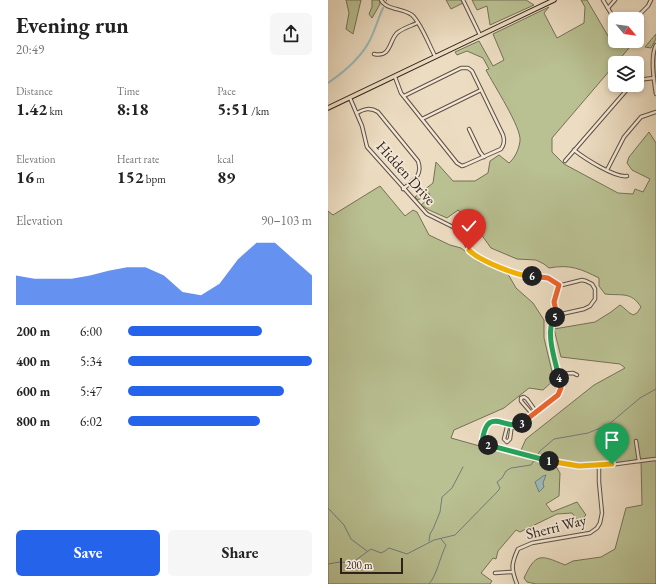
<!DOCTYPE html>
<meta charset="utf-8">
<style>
:root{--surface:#fff;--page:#f6f6f6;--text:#222;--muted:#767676;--accent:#2563eb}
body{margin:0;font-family:"EB Garamond",serif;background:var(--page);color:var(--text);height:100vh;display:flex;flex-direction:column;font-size:15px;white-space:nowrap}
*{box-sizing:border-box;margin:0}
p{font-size:13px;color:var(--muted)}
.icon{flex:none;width:22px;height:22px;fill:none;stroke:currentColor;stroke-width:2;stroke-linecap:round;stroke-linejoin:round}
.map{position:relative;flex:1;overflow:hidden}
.side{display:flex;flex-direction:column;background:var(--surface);width:328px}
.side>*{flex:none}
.needle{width:26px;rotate:119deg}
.buttons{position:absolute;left:280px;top:12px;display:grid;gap:8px}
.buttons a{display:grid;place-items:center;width:36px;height:36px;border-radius:6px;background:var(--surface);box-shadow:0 2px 6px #0003;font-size:20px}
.scale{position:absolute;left:12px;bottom:10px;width:63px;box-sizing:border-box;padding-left:4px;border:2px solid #2f221a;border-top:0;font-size:11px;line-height:14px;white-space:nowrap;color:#2f221a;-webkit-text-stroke:3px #f3e8d7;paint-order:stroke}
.pin{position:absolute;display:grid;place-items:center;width:34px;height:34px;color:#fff;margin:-41px -17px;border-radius:50% 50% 50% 0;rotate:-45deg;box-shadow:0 0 4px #0007}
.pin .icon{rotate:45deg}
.km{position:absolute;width:20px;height:20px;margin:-10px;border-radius:50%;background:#222;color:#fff;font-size:11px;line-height:20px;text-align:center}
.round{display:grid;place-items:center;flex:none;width:42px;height:42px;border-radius:6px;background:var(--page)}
.headline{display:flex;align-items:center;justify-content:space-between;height:68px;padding:0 16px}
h1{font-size:22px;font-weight:700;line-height:30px}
.figures{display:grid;grid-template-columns:repeat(3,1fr);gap:6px;height:68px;padding:4px 16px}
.figures div{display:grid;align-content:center}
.figures b{font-size:17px;font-weight:700}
.figures small{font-size:11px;font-weight:400}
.figures p{font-size:11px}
.chart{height:112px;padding:8px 16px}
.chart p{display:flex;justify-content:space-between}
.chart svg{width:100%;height:72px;margin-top:4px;fill:var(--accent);opacity:.7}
.action{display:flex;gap:8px;margin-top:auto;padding:8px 16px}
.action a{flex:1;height:46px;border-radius:6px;background:var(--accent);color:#fff;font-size:16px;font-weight:700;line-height:46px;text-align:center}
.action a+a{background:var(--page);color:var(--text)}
ul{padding:0 16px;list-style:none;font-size:13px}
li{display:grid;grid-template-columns:64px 48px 1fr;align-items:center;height:30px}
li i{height:10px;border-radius:5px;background:var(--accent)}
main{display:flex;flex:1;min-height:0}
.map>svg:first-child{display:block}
.green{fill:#b9c092;stroke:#747156}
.water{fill:#9cb9bb;stroke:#707d7b}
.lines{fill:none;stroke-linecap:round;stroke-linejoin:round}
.stream{stroke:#707d7b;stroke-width:1}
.canal{stroke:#9cb9bb;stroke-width:2}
.minor-casing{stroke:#5e5044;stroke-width:4.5}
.major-casing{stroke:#2f221a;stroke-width:5.5}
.minor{stroke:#f3e8d7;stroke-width:2.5}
.major{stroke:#ecdcc1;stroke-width:3.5}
.split-1-casing{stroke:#fff;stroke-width:8}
.split-2-casing{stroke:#fff;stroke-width:8}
.split-3-casing{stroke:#fff;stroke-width:8}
.split-4-casing{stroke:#fff;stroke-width:8}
.split-5-casing{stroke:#fff;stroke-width:8}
.split-6-casing{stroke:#fff;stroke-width:8}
.split-7-casing{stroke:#fff;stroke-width:8}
.split-1{stroke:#f5b400;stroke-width:5}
.split-2{stroke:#22a559;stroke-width:5}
.split-3{stroke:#22a559;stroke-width:5}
.split-4{stroke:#f0652b;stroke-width:5}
.split-5{stroke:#22a559;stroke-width:5}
.split-6{stroke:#f0652b;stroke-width:5}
.split-7{stroke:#f5b400;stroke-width:5}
.labels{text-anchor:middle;stroke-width:3.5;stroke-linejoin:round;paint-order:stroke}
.street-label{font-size:15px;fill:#2f221a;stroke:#f3e8d7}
</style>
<main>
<section class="side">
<div class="headline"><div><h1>Evening run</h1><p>20:49</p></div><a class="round"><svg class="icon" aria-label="share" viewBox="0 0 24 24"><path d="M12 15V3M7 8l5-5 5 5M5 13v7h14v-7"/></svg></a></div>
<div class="figures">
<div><p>Distance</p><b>1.42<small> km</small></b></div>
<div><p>Time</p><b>8:18</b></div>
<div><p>Pace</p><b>5:51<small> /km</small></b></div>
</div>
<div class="figures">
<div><p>Elevation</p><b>16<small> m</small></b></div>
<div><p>Heart rate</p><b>152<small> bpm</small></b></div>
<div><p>kcal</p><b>89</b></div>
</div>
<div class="chart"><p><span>Elevation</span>90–103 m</p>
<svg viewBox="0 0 160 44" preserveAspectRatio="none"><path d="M0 44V26L10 28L20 28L30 28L40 26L50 23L60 21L70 21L80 26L90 36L100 38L110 31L120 16L130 6L140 6L150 16L160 26V44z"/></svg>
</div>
<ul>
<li><b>200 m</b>6:00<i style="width:73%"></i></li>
<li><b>400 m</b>5:34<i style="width:100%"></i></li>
<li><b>600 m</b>5:47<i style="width:85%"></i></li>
<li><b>800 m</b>6:02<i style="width:72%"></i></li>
</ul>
<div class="action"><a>Save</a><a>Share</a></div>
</section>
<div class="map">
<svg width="328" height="584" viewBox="0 0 328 584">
<rect width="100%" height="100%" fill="#ecdcc1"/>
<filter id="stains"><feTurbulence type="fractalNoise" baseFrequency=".005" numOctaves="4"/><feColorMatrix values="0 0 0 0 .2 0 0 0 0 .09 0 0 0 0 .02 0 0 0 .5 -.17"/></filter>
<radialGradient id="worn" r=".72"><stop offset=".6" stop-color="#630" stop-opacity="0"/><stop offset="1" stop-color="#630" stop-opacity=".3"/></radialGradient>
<!-- green -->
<g class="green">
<path d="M18 0H33L25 34 18 29 21 13Z"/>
<path d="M44 0H52V4L44 18 41 14 44 7Z"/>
<path d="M118 0H134L135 3 123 9Z"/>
<path d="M144 0H198L206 5 162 25 159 6 149 10Z"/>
<path d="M253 0H259L283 41 301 48 224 138V152L236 164 290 193 305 194 307 189 315 192 322 179 304 170 299 163 301 157 321 132 328 143V584H208L199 582 196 578C208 552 213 555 237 565L245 561 273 557 287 549 298 508 314 505 313 460 246 467 193 450 198 439 266 385 297 368 292 364 233 357 226 329 267 322 283 312 292 305C297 308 299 312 305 315L309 313 313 307C303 291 293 296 277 294L271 286V278C253 269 242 264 221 268L216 264 208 260 189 259 163 248 145 223 130 210 119 218 101 210 93 205 99 200 104 201 101 193 90 200 87 197 105 183 108 162 125 181H147L160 173 162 161 171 155 181 163C187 158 191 149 192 141 194 128 165 84 158 70L161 69 155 58 139 51 129 55 127 52 151 41 165 66 176 60 165 34 221 7 216 13 229 38 256 23 257 7Z"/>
<path d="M328 34V39L323 48 317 47Z"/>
<path d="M52 186 77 216 85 210 89 212 101 235 122 245 133 248 151 262 180 274 188 288 205 303 216 320V338L226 380 215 390 201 388 176 408 126 430 123 438 166 450 196 456 205 461 226 463 232 473 231 496 218 504 224 512 249 502 258 515 251 522 244 513 229 514 192 532 188 530 170 551 168 559 165 558 153 573 164 581 162 584H0V211L5 215Z"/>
</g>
<!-- water -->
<path class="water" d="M218 475 215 483 216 487 211 492 207 482 215 476Z"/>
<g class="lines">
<!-- stream -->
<g class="stream">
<path d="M58 1 59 0"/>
<path d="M0 508 16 525 23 539 39 551"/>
<path d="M101 541 102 534 105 529 112 512 114 497 124 488 135 467"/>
<path d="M0 564 12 562 24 563 43 549 53 553 57 551 61 548 79 554 106 540 127 535 170 491 172 488 169 482 174 478 178 471 183 468 203 465 212 451 226 439 260 433 280 425 312 398 328 389"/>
<path d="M101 584C109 575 112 557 118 545L113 539"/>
</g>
<!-- canal -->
<path class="canal" d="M0 83C16 72 33 58 42 40 47 30 50 19 55 8"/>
<defs>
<g id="minor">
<path d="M53 0C58 10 75 8 84 15 93 23 101 45 107 56"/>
<path d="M135 0 152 35"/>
<path d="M275 0 287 20"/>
<path d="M280 8 287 0"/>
<path d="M307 19 320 6 323 0"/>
<path d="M328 45C322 57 326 81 328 94"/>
<path d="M46 54C63 58 61 41 69 33 75 28 83 26 89 23"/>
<path d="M67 77 73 93 129 163 134 166 137 165 173 149C176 145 177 141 175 135L144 71 140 68H133L76 96"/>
<path d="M309 80 326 78"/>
<path d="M22 98 34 126 39 147 99 214 127 228 132 232 140 248 146 255 193 276 214 277 234 285 254 280 258 281 264 284 267 289V299L262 306 256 309 229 315 223 323 221 333 233 384 229 395 224 400 193 424 185 425 169 421 160 424 156 430 154 443C186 452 219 464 252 466 277 468 303 461 328 459"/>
<path d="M29 113C36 109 42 107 50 112L90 161C95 175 86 180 75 189"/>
<path d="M94 119 153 90"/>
<path d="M141 129 152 152 156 157"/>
<path d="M246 150C256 158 287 178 299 176"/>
<path d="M237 161 303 85"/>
<path d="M279 170 296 137 313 117 328 112"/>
<path d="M229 315 226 302 231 285"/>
<path d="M231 374 245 373 249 375"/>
<path d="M205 415 193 401V398L196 397 199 399 209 413"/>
<path d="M180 423 176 439 179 442 182 439 184 424"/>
<path d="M308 441 311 461"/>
<path d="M167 573 184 572"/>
<path d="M189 584C183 569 183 564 190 549L204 543 262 533 269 528 272 523 274 513 271 482V466"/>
</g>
<path id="major" d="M0 108 226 0"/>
</defs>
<!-- minor casing -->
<use href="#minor" class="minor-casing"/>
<!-- major casing -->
<use href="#major" class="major-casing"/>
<!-- minor -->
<use href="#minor" class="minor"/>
<!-- major -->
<use href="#major" class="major"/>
</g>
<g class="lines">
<defs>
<path id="split-1" d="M221 461 251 466 284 464"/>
<path id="split-2" d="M160 445 221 461"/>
<path id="split-3" d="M160 445 154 443C159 403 177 432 194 423"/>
<path id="split-4" d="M194 423 230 395 233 388 231 378"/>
<path id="split-5" d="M227 317C216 331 228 362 231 378"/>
<path id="split-6" d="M204 276 220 278 231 285 226 302 229 315 227 317"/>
<path id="split-7" d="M141 250C150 260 191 277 204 276"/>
</defs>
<!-- split-1 casing -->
<use href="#split-1" class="split-1-casing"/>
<!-- split-2 casing -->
<use href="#split-2" class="split-2-casing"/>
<!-- split-3 casing -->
<use href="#split-3" class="split-3-casing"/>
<!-- split-4 casing -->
<use href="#split-4" class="split-4-casing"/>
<!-- split-5 casing -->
<use href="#split-5" class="split-5-casing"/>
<!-- split-6 casing -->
<use href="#split-6" class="split-6-casing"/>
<!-- split-7 casing -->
<use href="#split-7" class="split-7-casing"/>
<!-- split-1 -->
<use href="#split-1" class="split-1"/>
<!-- split-2 -->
<use href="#split-2" class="split-2"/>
<!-- split-3 -->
<use href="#split-3" class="split-3"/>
<!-- split-4 -->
<use href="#split-4" class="split-4"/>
<!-- split-5 -->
<use href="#split-5" class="split-5"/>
<!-- split-6 -->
<use href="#split-6" class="split-6"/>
<!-- split-7 -->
<use href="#split-7" class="split-7"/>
</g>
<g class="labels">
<!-- street labels -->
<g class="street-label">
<text transform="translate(78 173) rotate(48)" y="5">Hidden Drive</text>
<text transform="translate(228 527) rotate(-14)" y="5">Sherri Way</text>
</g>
</g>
<rect width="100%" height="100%" filter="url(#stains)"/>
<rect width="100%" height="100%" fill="url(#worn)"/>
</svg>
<div class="buttons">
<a><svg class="needle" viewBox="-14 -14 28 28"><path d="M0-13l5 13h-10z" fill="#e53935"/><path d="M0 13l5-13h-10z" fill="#767676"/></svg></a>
<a><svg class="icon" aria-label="layers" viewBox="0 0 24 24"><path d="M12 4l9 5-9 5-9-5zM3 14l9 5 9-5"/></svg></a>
</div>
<div class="scale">200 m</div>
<div class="pin" style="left:284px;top:464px;background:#1e9e55"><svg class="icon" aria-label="arrive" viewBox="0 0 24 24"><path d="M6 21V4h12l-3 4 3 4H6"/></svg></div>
<div class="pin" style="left:141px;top:250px;background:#d93025"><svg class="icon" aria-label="check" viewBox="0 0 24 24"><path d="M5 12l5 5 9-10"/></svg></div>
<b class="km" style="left:221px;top:461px">1</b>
<b class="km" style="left:160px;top:445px">2</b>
<b class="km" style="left:194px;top:423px">3</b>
<b class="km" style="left:231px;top:378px">4</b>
<b class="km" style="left:227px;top:317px">5</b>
<b class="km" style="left:204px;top:276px">6</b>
</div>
</main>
